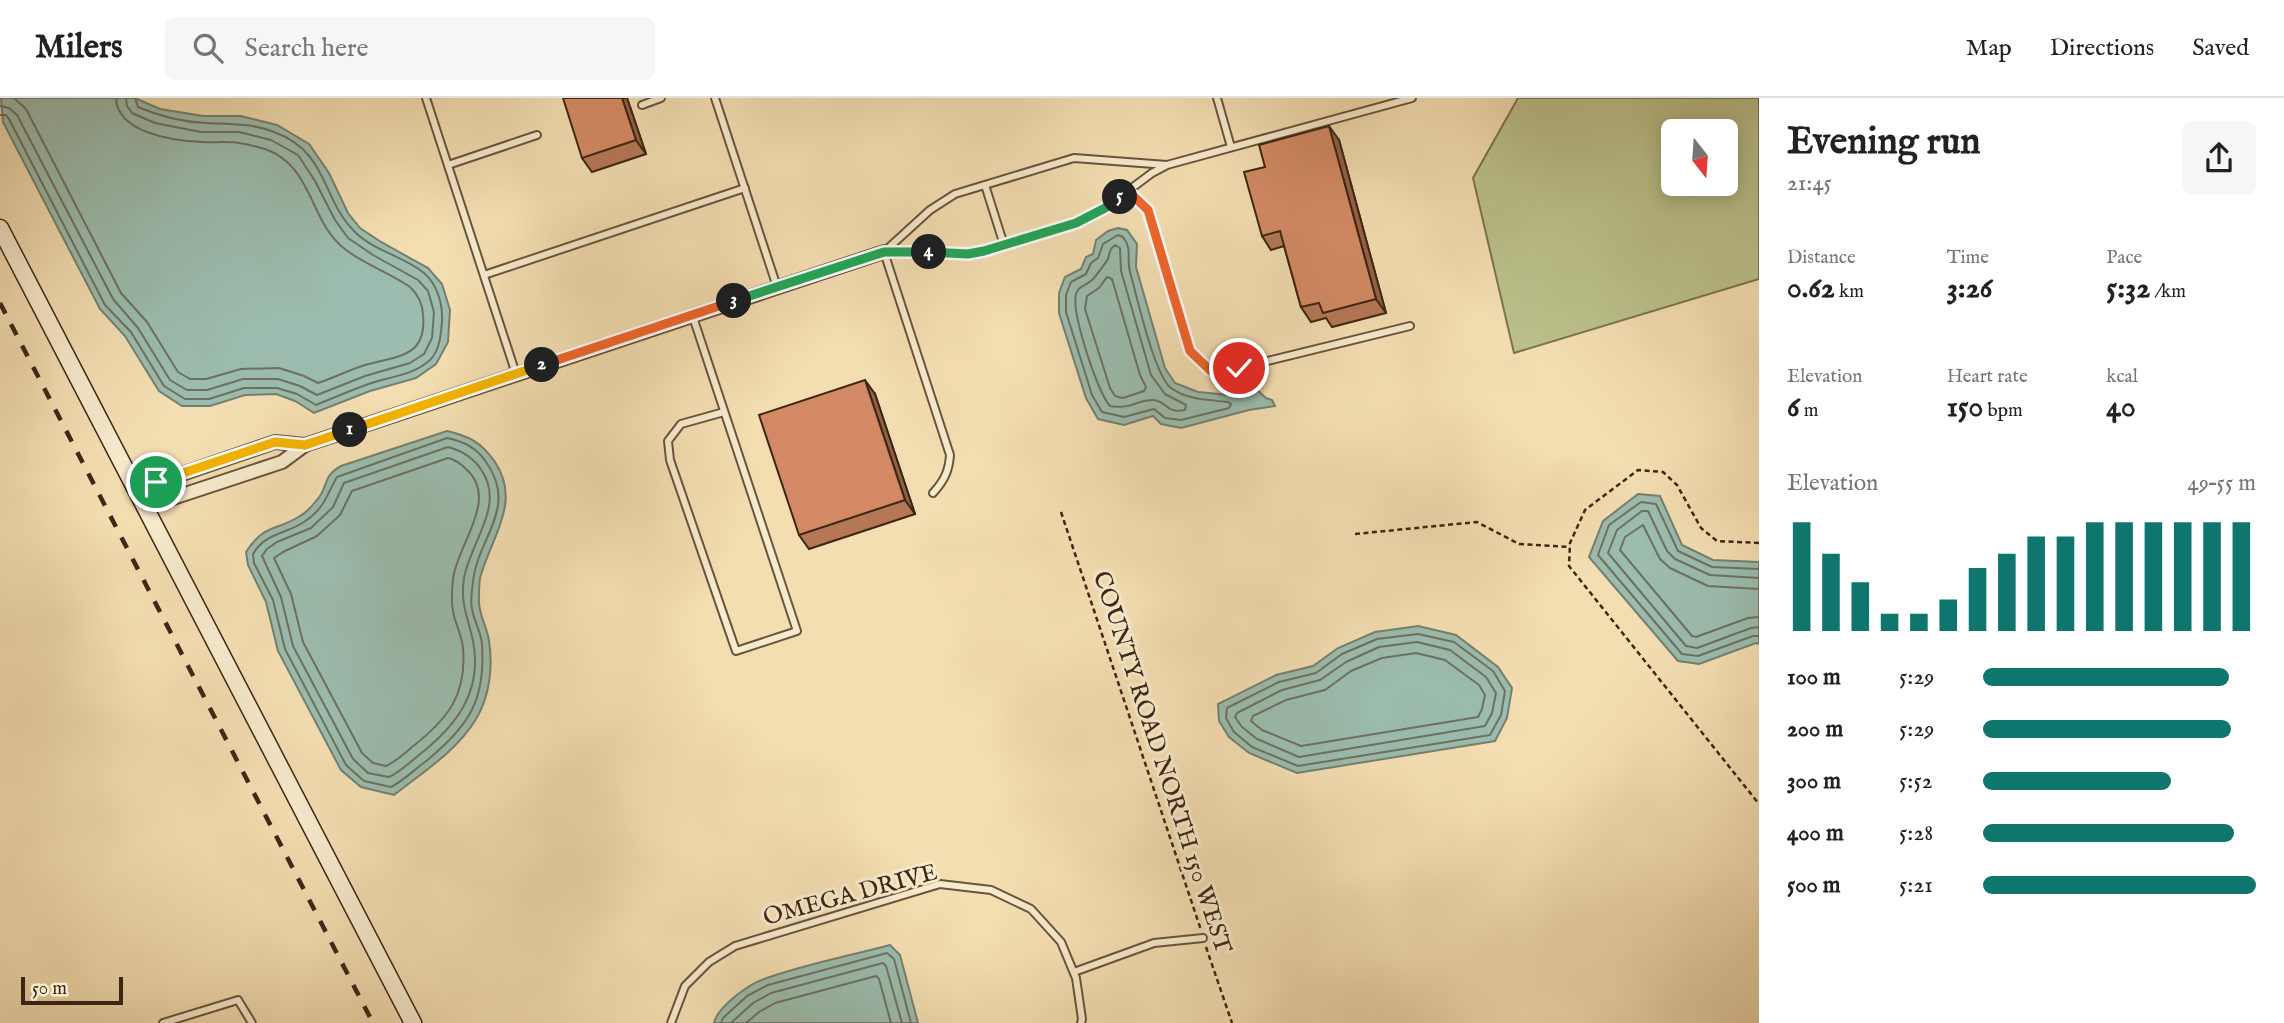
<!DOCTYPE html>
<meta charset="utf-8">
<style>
:root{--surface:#fff;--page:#f6f6f6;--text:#222;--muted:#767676;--line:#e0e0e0;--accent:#0f766e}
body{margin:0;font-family:"IM FELL English",serif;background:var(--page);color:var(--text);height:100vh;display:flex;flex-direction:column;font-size:26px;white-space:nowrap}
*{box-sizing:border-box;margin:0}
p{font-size:23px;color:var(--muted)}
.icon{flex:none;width:38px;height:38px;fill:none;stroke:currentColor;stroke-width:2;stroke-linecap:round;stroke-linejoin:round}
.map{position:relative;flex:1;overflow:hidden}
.details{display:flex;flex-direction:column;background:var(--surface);width:525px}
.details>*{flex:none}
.needle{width:46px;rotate:163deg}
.fabs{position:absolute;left:1661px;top:21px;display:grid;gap:14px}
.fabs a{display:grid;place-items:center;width:77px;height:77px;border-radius:10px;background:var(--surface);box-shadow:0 4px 18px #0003;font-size:35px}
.scale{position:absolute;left:21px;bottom:18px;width:102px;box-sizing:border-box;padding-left:7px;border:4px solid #3d2614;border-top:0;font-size:19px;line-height:24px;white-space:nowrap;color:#3d2614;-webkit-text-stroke:5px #f7eacd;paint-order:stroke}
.pin{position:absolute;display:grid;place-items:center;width:60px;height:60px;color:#fff;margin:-30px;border:4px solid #fff;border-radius:50%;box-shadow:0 2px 7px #0007}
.km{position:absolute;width:35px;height:35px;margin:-18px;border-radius:50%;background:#222;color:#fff;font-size:19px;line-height:35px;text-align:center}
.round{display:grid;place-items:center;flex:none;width:74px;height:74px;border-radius:10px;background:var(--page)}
.headline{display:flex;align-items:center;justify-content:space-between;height:119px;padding:0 28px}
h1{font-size:38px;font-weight:700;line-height:52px}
.stats{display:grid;grid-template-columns:repeat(3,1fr);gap:10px;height:119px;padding:7px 28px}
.stats div{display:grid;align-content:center}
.stats b{font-size:30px;font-weight:700}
.stats small{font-size:19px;font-weight:400}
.stats p{font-size:19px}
.chart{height:196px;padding:14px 28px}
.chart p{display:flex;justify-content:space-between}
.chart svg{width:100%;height:126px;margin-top:7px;stroke:var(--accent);stroke-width:6}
ul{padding:0 28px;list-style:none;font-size:23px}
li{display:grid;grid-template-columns:112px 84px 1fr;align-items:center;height:52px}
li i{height:18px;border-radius:9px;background:var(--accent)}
header{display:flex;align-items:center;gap:42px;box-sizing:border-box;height:98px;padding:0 35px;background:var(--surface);border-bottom:2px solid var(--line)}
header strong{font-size:33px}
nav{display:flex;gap:38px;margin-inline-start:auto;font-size:24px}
.search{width:490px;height:63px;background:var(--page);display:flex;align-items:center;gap:18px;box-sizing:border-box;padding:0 24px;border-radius:10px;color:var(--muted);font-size:26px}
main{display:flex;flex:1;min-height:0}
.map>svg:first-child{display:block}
.green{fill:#bbc18c;stroke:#7c7450;stroke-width:2;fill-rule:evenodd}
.water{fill:#9bbcae;stroke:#758070;stroke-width:2}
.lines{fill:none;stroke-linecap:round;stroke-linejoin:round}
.shore{stroke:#6c7161;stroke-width:2}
.service-casing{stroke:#6a543c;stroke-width:10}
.minor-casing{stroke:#6a543c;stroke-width:16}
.secondary-casing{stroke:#3d2614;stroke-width:19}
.path{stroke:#3d2614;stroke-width:2.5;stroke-dasharray:5 3.5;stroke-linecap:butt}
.service{stroke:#f7eacd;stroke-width:6}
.minor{stroke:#f7eacd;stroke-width:12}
.secondary{stroke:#f7eacd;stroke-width:16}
.rail{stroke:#3d2614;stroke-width:4.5;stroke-dasharray:12 12;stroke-linecap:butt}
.wall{fill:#b57756;stroke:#3d2614;stroke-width:2}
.shaded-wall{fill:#946146;stroke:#3d2614;stroke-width:2}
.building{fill:#d38a64;stroke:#3d2614;stroke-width:2}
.split-1-casing{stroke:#fff;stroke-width:14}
.split-2-casing{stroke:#fff;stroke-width:14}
.split-3-casing{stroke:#fff;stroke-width:14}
.split-4-casing{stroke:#fff;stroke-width:14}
.split-5-casing{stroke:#fff;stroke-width:14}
.split-6-casing{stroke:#fff;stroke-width:14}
.split-1{stroke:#f5b400;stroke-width:9}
.split-2{stroke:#f5b400;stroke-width:9}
.split-3{stroke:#f0652b;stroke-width:9}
.split-4{stroke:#22a559;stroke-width:9}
.split-5{stroke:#22a559;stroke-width:9}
.split-6{stroke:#f0652b;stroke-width:9}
.labels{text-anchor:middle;stroke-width:6;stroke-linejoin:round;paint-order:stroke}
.street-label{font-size:24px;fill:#3d2614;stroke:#f7eacd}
</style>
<header>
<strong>Milers</strong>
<div class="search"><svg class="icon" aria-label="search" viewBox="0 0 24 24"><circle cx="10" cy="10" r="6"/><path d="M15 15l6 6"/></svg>Search here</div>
<nav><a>Map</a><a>Directions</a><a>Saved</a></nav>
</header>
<main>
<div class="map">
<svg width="1759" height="925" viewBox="0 0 1759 925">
<rect width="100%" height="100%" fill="#f3deb2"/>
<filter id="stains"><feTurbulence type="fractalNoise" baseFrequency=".00286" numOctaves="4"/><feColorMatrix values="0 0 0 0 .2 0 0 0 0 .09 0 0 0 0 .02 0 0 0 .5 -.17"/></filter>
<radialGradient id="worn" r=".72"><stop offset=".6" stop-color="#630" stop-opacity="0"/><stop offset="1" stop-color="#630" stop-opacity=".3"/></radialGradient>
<!-- green -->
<path class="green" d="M1518 0H1759V181L1514 255 1473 80ZM1673 33H1726V86H1673Z"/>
<!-- water -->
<g class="water">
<path d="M1 0H135L160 11 203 18H241L277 27 309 46 329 75 348 115 360 130 381 144 428 170 442 186 450 212 448 244 436 266 416 280 370 293 314 315 295 303 276 296 245 297 210 308H182L159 293 125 238 100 211 3 24Z"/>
<path d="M1118 130 1127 132 1137 146 1136 169 1165 270 1175 285 1198 294 1229 297 1255 290 1266 300 1272 302 1275 308 1249 312 1181 330 1161 326 1153 318 1124 327 1098 321 1086 300 1059 215V195L1065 179 1081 171 1086 159 1093 156 1096 142 1108 133Z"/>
<path d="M447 333C469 338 481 344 495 364 522 405 491 439 480 480 479 487 479 494 479 501 478 516 487 528 489 543 493 568 490 598 476 621 457 653 423 674 394 697L361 689 341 672 278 553 266 504 248 467 246 454C265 425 275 434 300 418 306 415 312 408 316 403 329 390 321 379 341 368Z"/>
<path d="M1638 396 1660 398 1682 447 1713 462 1759 464V546L1756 545 1699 566 1678 563 1589 459 1603 423Z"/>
<path d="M1418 528 1456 537 1498 569 1512 590 1507 620 1495 643 1297 675 1249 655 1229 639 1219 623 1218 606 1276 577 1313 568 1338 550 1375 534Z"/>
<path d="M890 847 900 857 918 925H714C718 908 750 885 767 880 807 866 849 858 890 847Z"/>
</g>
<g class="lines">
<!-- shore -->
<g class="shore">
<path d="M14 0 26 11 121 195 147 224 178 274 190 281H206L241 271 279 270 304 278 318 285C333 280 347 273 362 268 378 262 405 261 416 248 423 240 424 227 423 217 423 207 418 196 410 189 390 175 366 167 346 152 309 125 314 68 265 51 257 49 248 46 239 45 227 43 214 45 202 44 174 43 117 35 116 0"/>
<path d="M0 8 9 10 17 17 113 201 138 230 170 282 187 292H207L243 281H278L300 288 317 297 365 278 410 265 424 256 432 240 434 214 428 193 418 182 373 157 348 140 335 122 315 83 298 57 271 42 239 34H201L155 25 132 15 127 8 126 0"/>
<path d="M0 17H6L9 21 105 207 131 234 164 288 185 301H209L244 290H277L297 296 316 307C333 300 349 293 366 287 386 279 413 278 430 262 440 252 441 236 442 223 443 206 437 186 424 175 403 158 374 153 355 134 321 101 329 54 274 34 251 25 229 26 205 25 183 24 159 18 138 9L135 0"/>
<path d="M1118 137 1123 139C1133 152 1126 160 1130 174 1137 198 1154 277 1171 290 1187 302 1210 302 1228 304L1231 306 1229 310 1181 322 1165 320 1154 311 1124 319 1102 314 1092 297 1066 214V197L1071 184 1086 176 1091 165 1098 160 1103 146Z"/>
<path d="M1115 147 1120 150 1121 173 1151 277 1165 296 1186 307 1185 312C1166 316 1168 304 1154 302 1138 301 1132 312 1110 308 1097 294 1071 213 1076 196 1079 187 1086 188 1092 182 1094 181 1107 163 1108 161 1110 154 1109 152 1115 147Z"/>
<path d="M1107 179 1112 181 1140 277 1146 289 1144 293 1123 300 1115 298 1110 290 1085 211 1087 198 1099 190Z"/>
<path d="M447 340C463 343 477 350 486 364 519 410 477 440 473 484 472 492 470 503 472 511 474 523 481 534 482 546 486 603 468 629 425 664 414 672 403 683 391 689L364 683 346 667 285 551 273 502 254 465 253 456C265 435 286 436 304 424 325 410 326 398 337 379Z"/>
<path d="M448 349C463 353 474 360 482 373 505 408 470 445 464 480 460 506 468 519 473 543 483 594 456 628 419 657 409 665 400 674 389 679L368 675 353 661 293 548 281 499 262 458 267 451 277 444 311 430 333 409 344 385Z"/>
<path d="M448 360C456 362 460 365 466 371 500 401 457 446 453 481 452 491 451 503 453 513 455 526 462 537 463 550 467 597 448 621 412 649 404 656 395 664 386 668L373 665 362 655 303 544 291 496 274 460 283 454 317 438 340 417 352 393Z"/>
<path d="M1759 471 1712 469 1678 453 1656 406 1641 404 1609 427 1598 457 1682 556 1698 558 1753 538H1759"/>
<path d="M1759 480 1710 477 1675 461 1667 453 1648 413H1642L1617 432 1608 455 1686 548 1697 550 1751 530 1759 529"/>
<path d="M1759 491 1708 488 1670 470 1660 461 1643 427 1625 439 1620 452 1692 538 1696 539 1748 520 1759 519"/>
<path d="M1418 536 1454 544 1493 573 1505 593 1501 617 1490 637 1298 668 1252 649 1234 634 1226 620 1227 610 1279 584 1316 575 1342 556 1377 541Z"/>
<path d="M1417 544 1450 552 1486 579 1496 595 1492 615 1485 628 1299 659 1257 641 1242 629 1235 619 1237 615 1282 592 1320 582 1346 564 1379 549Z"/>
<path d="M1416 555 1445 562 1479 587 1485 597 1482 611 1478 619 1301 648 1262 632 1251 623 1253 618 1286 602 1325 592 1351 573 1382 560Z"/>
<path d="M721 925 723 920 747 898 768 887 887 855 894 861 911 925"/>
<path d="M731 925 753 905 771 895 883 865 886 868 902 925"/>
<path d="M746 925 759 914 775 905 876 878 879 881 891 925"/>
</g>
<defs>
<g id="service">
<path d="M426 0 516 276"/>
<path d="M715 0 777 189"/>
<path d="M1217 0 1231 49"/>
<path d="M642 7 661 0"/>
<path d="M448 67 537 37"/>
<path d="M1167 67 1074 60 955 96 930 112 884 154 968 156 984 153 1076 125 1105 110 1152 75 1167 67 1412 0"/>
<path d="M985 87 1004 147"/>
<path d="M1128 93 1148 112 1190 253 1211 273 1239 270 1410 228"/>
<path d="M884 154 950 357C949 373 944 383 933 395"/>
<path d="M484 177 745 90"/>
<path d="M693 219 797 533 736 553 670 362 668 343 681 326 724 314"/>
<path d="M1074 874 1154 845 1203 840"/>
<path d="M163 925 238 902 252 925"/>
<path d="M671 925 685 888 709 864 735 848 940 786 991 792 1031 811 1061 844 1076 880 1082 921 1081 925"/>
</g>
<g id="minor">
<path d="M141 401 156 385 275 344 305 347 884 154"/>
<path d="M141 401 164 403 282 364 305 347"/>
</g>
<path id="secondary" d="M0 130 413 925"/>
</defs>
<!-- service casing -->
<use href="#service" class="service-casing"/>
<!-- minor casing -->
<use href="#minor" class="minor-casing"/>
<!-- secondary casing -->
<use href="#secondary" class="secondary-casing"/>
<!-- path -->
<g class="path">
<path d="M1061 414 1201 832"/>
<path d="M1355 436 1477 424 1519 446 1570 449"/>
<path d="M1759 445 1717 443 1701 430 1677 387 1663 374 1638 372 1585 412 1570 445 1569 468 1759 706"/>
<path d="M1206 849 1232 925"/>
</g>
<!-- service -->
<use href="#service" class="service"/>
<!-- minor -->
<use href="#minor" class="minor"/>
<!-- secondary -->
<use href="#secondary" class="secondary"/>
<!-- rail -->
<path class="rail" d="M0 205 373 925"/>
</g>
<!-- wall -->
<g class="wall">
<path d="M627 0 646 56 592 74 582 60Z"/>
<path d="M1339 42 1386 215 1332 229 1326 220 1311 224 1301 209 1284 148 1271 152 1262 138 1265 69Z"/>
<path d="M875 296 915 416 809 451 799 437Z"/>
</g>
<!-- shaded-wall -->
<g class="shaded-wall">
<path d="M622 0H627L646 56 636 42Z"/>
<path d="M1329 28 1339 42 1386 215 1376 201Z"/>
<path d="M865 282 875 296 915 416 905 402Z"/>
</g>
<!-- building -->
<g class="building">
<path d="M563 0H622L636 42 582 60Z"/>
<path d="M1329 28 1376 201 1323 215 1319 205 1301 209 1280 133 1262 138 1244 74 1265 69 1259 47Z"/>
<path d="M865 282 905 402 799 437 759 317Z"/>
</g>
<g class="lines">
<defs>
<path id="split-1" d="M156 384 275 344 305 347 350 332"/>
<path id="split-2" d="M350 332 542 267"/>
<path id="split-3" d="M542 267 734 203"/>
<path id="split-4" d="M734 203 884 154H929"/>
<path id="split-5" d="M929 154 968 156 984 153 1076 125 1105 110 1120 99"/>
<path id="split-6" d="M1120 99 1128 93 1148 112 1190 253 1211 273 1239 270"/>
</defs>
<!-- split-1 casing -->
<use href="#split-1" class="split-1-casing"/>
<!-- split-2 casing -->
<use href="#split-2" class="split-2-casing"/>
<!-- split-3 casing -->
<use href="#split-3" class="split-3-casing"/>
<!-- split-4 casing -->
<use href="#split-4" class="split-4-casing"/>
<!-- split-5 casing -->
<use href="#split-5" class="split-5-casing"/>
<!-- split-6 casing -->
<use href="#split-6" class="split-6-casing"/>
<!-- split-1 -->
<use href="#split-1" class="split-1"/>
<!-- split-2 -->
<use href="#split-2" class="split-2"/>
<!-- split-3 -->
<use href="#split-3" class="split-3"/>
<!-- split-4 -->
<use href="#split-4" class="split-4"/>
<!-- split-5 -->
<use href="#split-5" class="split-5"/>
<!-- split-6 -->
<use href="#split-6" class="split-6"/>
</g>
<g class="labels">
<!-- street labels -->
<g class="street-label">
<text transform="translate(1163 664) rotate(72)" y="8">COUNTY ROAD NORTH 150 WEST</text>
<text transform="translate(850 796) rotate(-15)" y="8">OMEGA DRIVE</text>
</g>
</g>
<rect width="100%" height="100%" filter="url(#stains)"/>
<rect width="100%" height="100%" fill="url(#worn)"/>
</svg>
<div class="fabs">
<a><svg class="needle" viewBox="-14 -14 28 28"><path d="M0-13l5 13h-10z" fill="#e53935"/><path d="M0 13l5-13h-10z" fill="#767676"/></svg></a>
</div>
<div class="scale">50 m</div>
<div class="pin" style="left:156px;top:384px;background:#1e9e55"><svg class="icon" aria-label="arrive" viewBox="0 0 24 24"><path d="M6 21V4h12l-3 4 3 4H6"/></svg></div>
<div class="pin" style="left:1239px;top:270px;background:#d93025"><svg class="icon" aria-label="check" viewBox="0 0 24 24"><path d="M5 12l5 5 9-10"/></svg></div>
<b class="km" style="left:350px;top:332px">1</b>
<b class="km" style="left:542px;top:267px">2</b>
<b class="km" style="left:734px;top:203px">3</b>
<b class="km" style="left:929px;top:154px">4</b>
<b class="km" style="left:1120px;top:99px">5</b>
</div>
<section class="details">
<div class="headline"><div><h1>Evening run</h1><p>21:45</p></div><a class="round"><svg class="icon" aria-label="share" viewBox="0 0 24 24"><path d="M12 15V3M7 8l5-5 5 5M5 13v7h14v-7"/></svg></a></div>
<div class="stats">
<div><p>Distance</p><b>0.62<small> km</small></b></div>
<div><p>Time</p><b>3:26</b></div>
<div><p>Pace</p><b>5:32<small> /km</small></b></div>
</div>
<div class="stats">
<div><p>Elevation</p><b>6<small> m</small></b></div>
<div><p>Heart rate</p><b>150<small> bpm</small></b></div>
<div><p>kcal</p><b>40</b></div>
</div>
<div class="chart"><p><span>Elevation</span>49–55 m</p>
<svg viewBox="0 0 160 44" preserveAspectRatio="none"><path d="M5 44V6M15 44V17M25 44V27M35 44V38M45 44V38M55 44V33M65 44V22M75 44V17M85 44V11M95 44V11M105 44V6M115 44V6M125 44V6M135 44V6M145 44V6M155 44V6"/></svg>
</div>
<ul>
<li><b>100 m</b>5:29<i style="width:90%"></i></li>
<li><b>200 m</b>5:29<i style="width:91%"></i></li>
<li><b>300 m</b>5:52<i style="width:69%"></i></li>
<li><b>400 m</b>5:28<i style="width:92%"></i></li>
<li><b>500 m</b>5:21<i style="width:100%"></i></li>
</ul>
</section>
</main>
